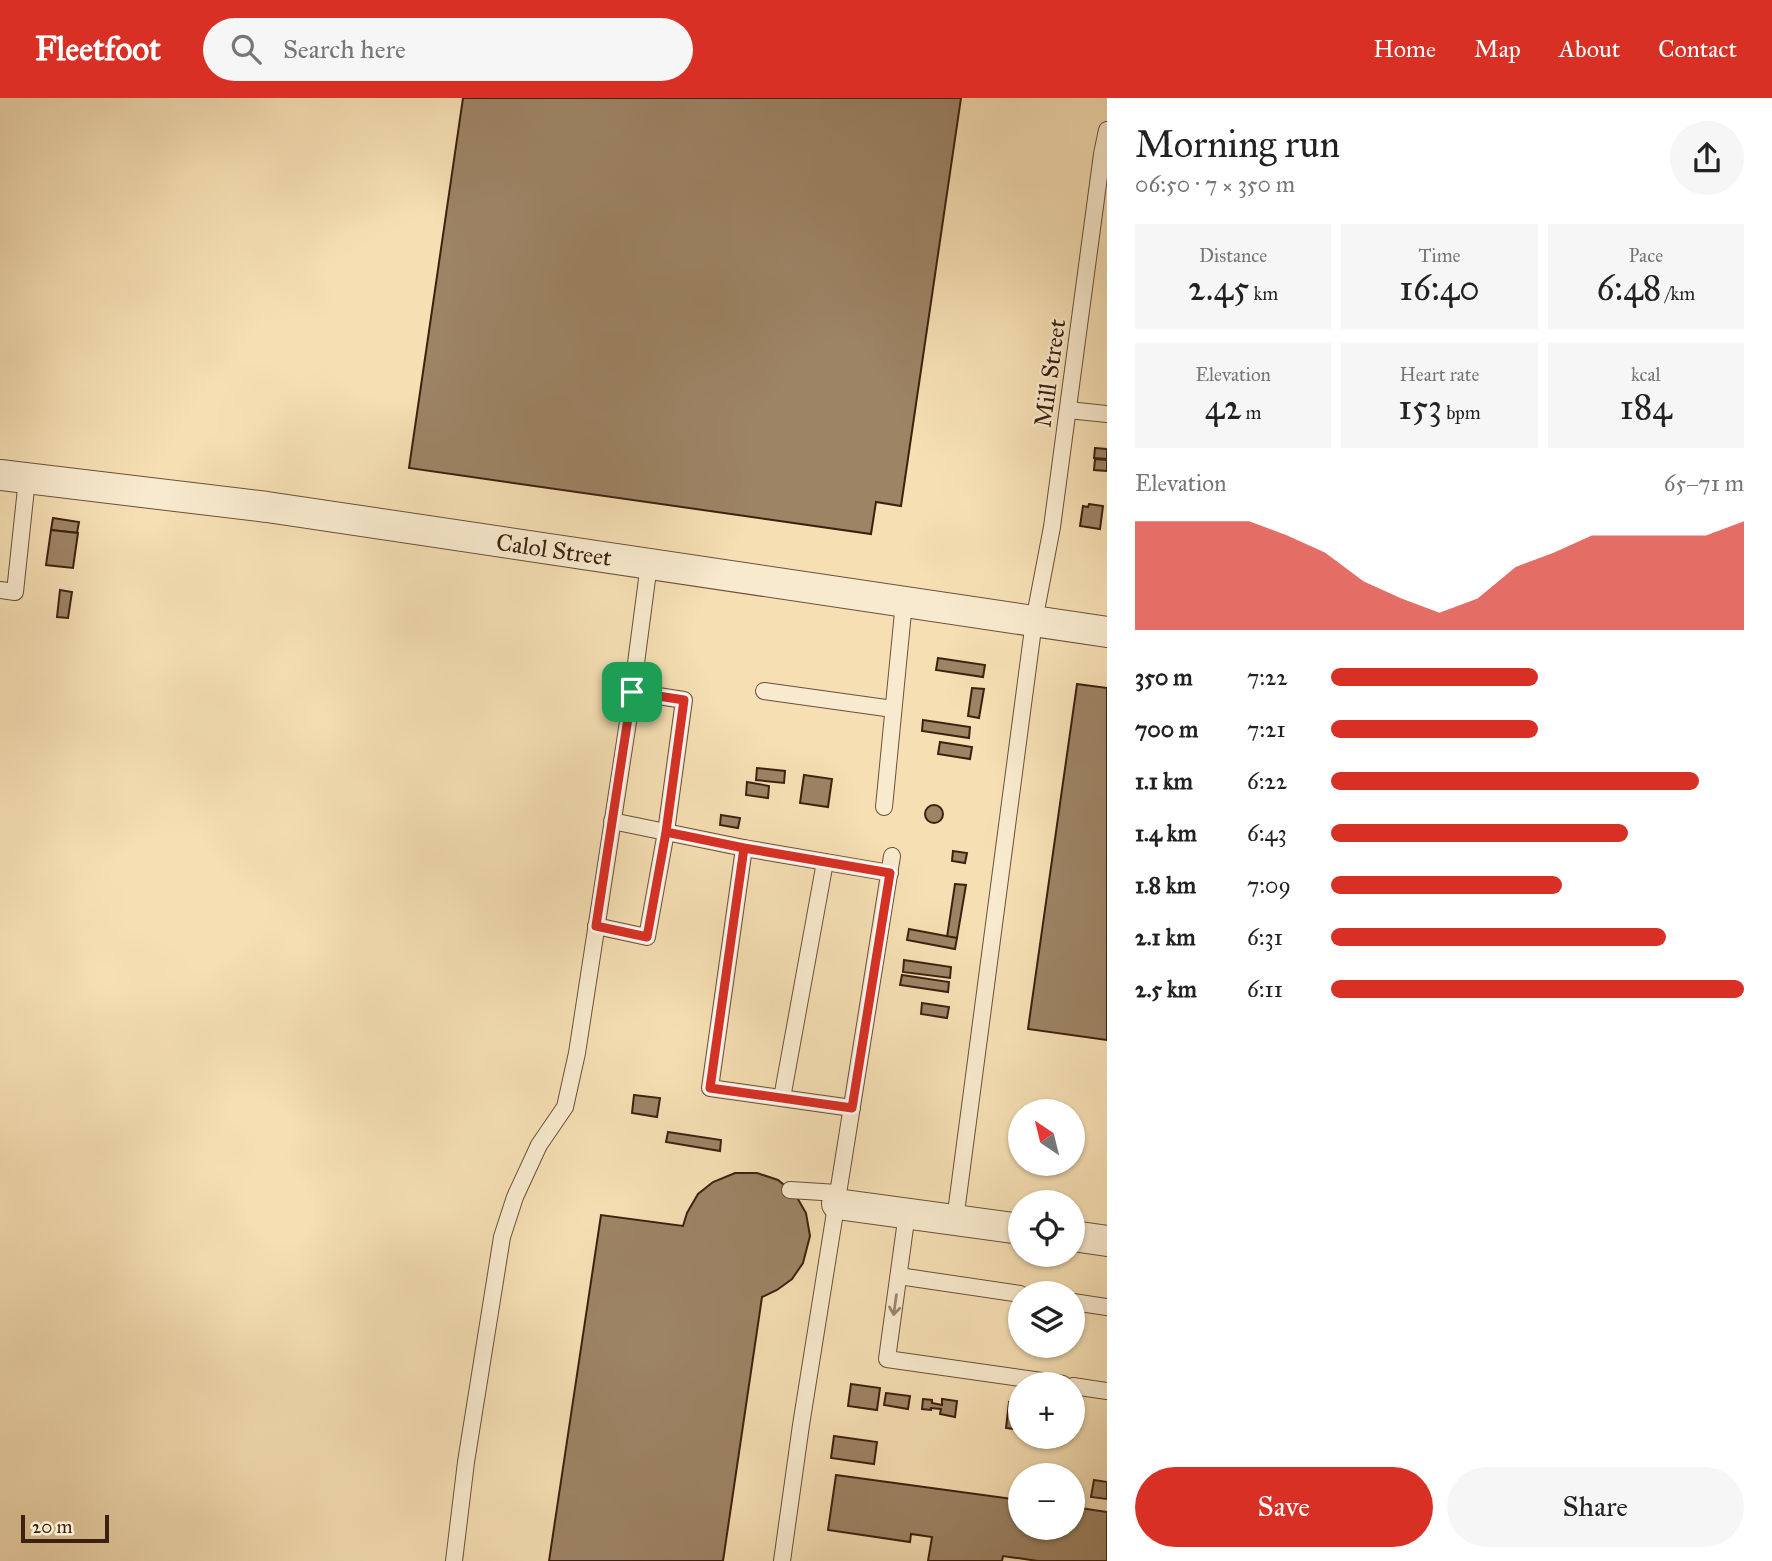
<!DOCTYPE html>
<meta charset="utf-8">
<style>
:root{--surface:#fff;--page:#f6f6f6;--text:#222;--muted:#767676;--accent:#d93025}
body{margin:0;font-family:"IM FELL Great Primer",serif;background:var(--page);color:var(--text);height:100vh;display:flex;flex-direction:column;font-size:26px;white-space:nowrap}
*{box-sizing:border-box;margin:0}
p{font-size:23px;color:var(--muted)}
.icon{flex:none;width:38px;height:38px;fill:none;stroke:currentColor;stroke-width:2;stroke-linecap:round;stroke-linejoin:round}
.map{position:relative;flex:1;overflow:hidden}
.details{display:flex;flex-direction:column;background:var(--surface);width:665px}
.details>*{flex:none}
.needle{width:46px;rotate:325deg}
.fabs{position:absolute;left:1008px;top:1001px;display:grid;gap:14px}
.fabs a{display:grid;place-items:center;width:77px;height:77px;border-radius:50%;background:var(--surface);box-shadow:0 2px 5px #0004;font-size:35px}
.scale{position:absolute;left:21px;bottom:18px;width:88px;box-sizing:border-box;padding-left:7px;border:4px solid #3d2110;border-top:0;font-size:19px;line-height:24px;white-space:nowrap;color:#3d2110;-webkit-text-stroke:5px #f8eace;paint-order:stroke}
.pin{position:absolute;display:grid;place-items:center;width:60px;height:60px;color:#fff;margin:-30px;border-radius:14px;box-shadow:0 4px 10px #0006}
.round{display:grid;place-items:center;flex:none;width:74px;height:74px;border-radius:37px;background:var(--page)}
.summary{display:flex;align-items:center;justify-content:space-between;height:119px;padding:0 28px}
h1{font-size:38px;font-weight:600;line-height:52px}
.figures{display:grid;grid-template-columns:repeat(3,1fr);gap:10px;height:119px;padding:7px 28px}
.figures div{display:grid;align-content:center;border-radius:0px;background:var(--page);text-align:center}
.figures b{font-size:35px;font-weight:600}
.figures small{font-size:19px;font-weight:400}
.figures p{font-size:19px}
.chart{height:196px;padding:14px 28px}
.chart p{display:flex;justify-content:space-between}
.chart svg{width:100%;height:126px;margin-top:7px;fill:var(--accent);opacity:.7}
.cta{display:flex;gap:14px;margin-top:auto;padding:14px 28px}
.cta a{flex:1;height:80px;border-radius:42px;background:var(--accent);color:#fff;font-size:28px;font-weight:600;line-height:80px;text-align:center}
.cta a+a{background:var(--page);color:var(--text)}
ul{padding:0 28px;list-style:none;font-size:23px}
li{display:grid;grid-template-columns:112px 84px 1fr;align-items:center;height:52px}
li i{height:18px;border-radius:9px;background:var(--accent)}
header{display:flex;align-items:center;gap:42px;box-sizing:border-box;height:98px;padding:0 35px;background:var(--accent);color:#fff}
header strong{font-size:33px}
nav{display:flex;gap:38px;margin-inline-start:auto;font-size:24px}
.search{width:490px;height:63px;background:var(--page);display:flex;align-items:center;gap:18px;box-sizing:border-box;padding:0 24px;border-radius:38px;color:var(--muted);font-size:26px}
main{display:flex;flex:1;min-height:0}
.map>svg:first-child{display:block}
.building{fill:#9d8465;stroke:#3d2110;stroke-width:2}
.lines{fill:none;stroke-linecap:round;stroke-linejoin:round}
.service-casing{stroke:#6b5039;stroke-width:18}
.minor-casing{stroke:#6b5039;stroke-width:32}
.service{stroke:#f8eace;stroke-width:16}
.minor{stroke:#f8eace;stroke-width:30}
.oneway{stroke:#9a866f}
.route-casing{stroke:#fff;stroke-width:14}
.route{stroke:#d93025;stroke-width:9}
.labels{text-anchor:middle;stroke-width:5;stroke-linejoin:round;paint-order:stroke}
.street-label{font-size:24px;fill:#3d2110;stroke:#f8eace}
</style>
<header>
<strong>Fleetfoot</strong>
<div class="search"><svg class="icon" aria-label="search" viewBox="0 0 24 24"><circle cx="10" cy="10" r="6"/><path d="M15 15l6 6"/></svg>Search here</div>
<nav><a>Home</a><a>Map</a><a>About</a><a>Contact</a></nav>
</header>
<main>
<div class="map">
<svg width="1107" height="1463" viewBox="0 0 1107 1463">
<rect width="100%" height="100%" fill="#f5dfb3"/>
<filter id="stains"><feTurbulence type="fractalNoise" baseFrequency=".00286" numOctaves="4"/><feColorMatrix values="0 0 0 0 .2 0 0 0 0 .09 0 0 0 0 .02 0 0 0 .5 -.17"/></filter>
<radialGradient id="worn" r=".72"><stop offset=".6" stop-color="#630" stop-opacity="0"/><stop offset="1" stop-color="#630" stop-opacity=".3"/></radialGradient>
<!-- building -->
<g class="building">
<path d="M463 0H961L901 408 876 404 871 436 409 370Z"/>
<path d="M1095 350 1107 351V361L1094 360Z"/>
<path d="M1095 361 1107 362V373L1094 372Z"/>
<path d="M1089 406 1103 408 1100 431 1080 428 1083 408 1088 409Z"/>
<path d="M53 420 79 424 77 435 51 432Z"/>
<path d="M51 432 78 435 73 470 46 467Z"/>
<path d="M60 492 72 494 68 520 57 519Z"/>
<path d="M938 560 985 567 983 579 936 572Z"/>
<path d="M1077 586 1107 590V942L1028 931Z"/>
<path d="M972 590 984 591 979 620 968 618Z"/>
<path d="M923 622 970 629 969 640 922 633Z"/>
<path d="M940 644 972 649 970 661 938 656Z"/>
<path d="M757 670 785 673 784 685 756 682Z"/>
<path d="M804 677 832 681 828 709 800 705Z"/>
<path d="M747 684 769 688 768 700 746 697Z"/>
<circle cx="934" cy="716" r="9"/>
<path d="M721 717 740 720 738 730 720 727Z"/>
<path d="M953 753 967 755 965 765 952 763Z"/>
<path d="M955 786 966 787 957 840 947 839Z"/>
<path d="M909 831 957 840 955 851 907 842Z"/>
<path d="M904 862 951 869 950 880 903 874Z"/>
<path d="M902 877 949 884 948 894 900 887Z"/>
<path d="M922 905 949 909 947 920 921 916Z"/>
<path d="M634 997 660 1000 657 1019 632 1015Z"/>
<path d="M668 1034 721 1042 720 1053 666 1044Z"/>
<path d="M735 1075H757L778 1082 795 1096 806 1115 810 1138 803 1165 792 1181 777 1192 762 1199 723 1463H549L601 1117 683 1128 687 1115 698 1096 713 1084Z"/>
<path d="M851 1286 880 1290 877 1312 848 1308Z"/>
<path d="M886 1295 910 1298 908 1311 884 1307Z"/>
<path d="M923 1301 932 1302V1305L942 1307V1301L957 1303 955 1319 940 1316 941 1311 931 1310V1312L922 1311Z"/>
<path d="M1009 1304 1020 1305V1332L1006 1330Z"/>
<path d="M834 1338 877 1344 874 1366 831 1360Z"/>
<path d="M836 1377 1020 1402V1430H1073V1409L1107 1414V1463H1038L1003 1458 1002 1463H928L932 1439 911 1436 910 1444 828 1432Z"/>
<path d="M1094 1382 1107 1384V1401L1091 1399Z"/>
</g>
<g class="lines">
<defs>
<g id="service">
<path d="M1068 312 1107 316"/>
<path d="M0 492 15 494 27 381"/>
<path d="M764 593 893 611"/>
<path d="M884 709 904 504"/>
<path d="M612 723 744 750"/>
<path d="M596 828 647 839 666 734 684 602 632 594"/>
<path d="M782 1000 825 764"/>
<path d="M852 1010 710 990 744 750 890 775"/>
<path d="M790 1092 838 1095"/>
<path d="M907 1115 887 1261 1063 1286"/>
<path d="M955 1122 1034 523 1052 429 1102 56 1107 32"/>
<path d="M899 1178 1020 1196"/>
<path d="M1073 1204 1107 1209"/>
<path d="M1073 1288 1107 1293"/>
<path d="M454 1463 466 1364 502 1139 515 1099 539 1047 565 1009 577 955 630 611 649 466"/>
<path d="M782 1463 801 1327 892 758"/>
</g>
<g id="minor">
<path d="M0 377 267 409 1107 534"/>
<path d="M837 1106 1020 1131"/>
<path d="M1073 1138 1107 1143"/>
</g>
</defs>
<!-- service casing -->
<use href="#service" class="service-casing"/>
<!-- minor casing -->
<use href="#minor" class="minor-casing"/>
<!-- service -->
<use href="#service" class="service"/>
<!-- minor -->
<use href="#minor" class="minor"/>
</g>
<!-- one-way arrows -->
<defs><path id="oneway-shaft" d="M-6 0H5M1.5-3L5.5 0L1.5 3" fill="none" stroke-width="1.6" stroke-linecap="round" stroke-linejoin="round" transform="scale(1.75)"/></defs>
<use class="oneway" href="#oneway-shaft" transform="translate(895 1207) rotate(98)"/>
<g class="lines">
<defs>
<path id="route" d="M632 594 596 828 647 839 666 734 744 750 710 990 852 1010 890 775 744 750 666 734 684 602 632 594"/>
</defs>
<!-- route casing -->
<use href="#route" class="route-casing"/>
<!-- route -->
<use href="#route" class="route"/>
</g>
<g class="labels">
<!-- street labels -->
<g class="street-label">
<text transform="translate(1050 275) rotate(-82)" y="8">Mill Street</text>
<text transform="translate(554 452) rotate(8)" y="8">Calol Street</text>
</g>
</g>
<rect width="100%" height="100%" filter="url(#stains)"/>
<rect width="100%" height="100%" fill="url(#worn)"/>
</svg>
<div class="fabs">
<a><svg class="needle" viewBox="-14 -14 28 28"><path d="M0-13l5 13h-10z" fill="#e53935"/><path d="M0 13l5-13h-10z" fill="#767676"/></svg></a>
<a><svg class="icon" aria-label="locate" viewBox="0 0 24 24"><circle cx="12" cy="12" r="6"/><path d="M12 2v4M12 18v4M2 12h4M18 12h4"/></svg></a>
<a><svg class="icon" aria-label="layers" viewBox="0 0 24 24"><path d="M12 4l9 5-9 5-9-5zM3 14l9 5 9-5"/></svg></a>
<a>+</a>
<a>−</a>
</div>
<div class="scale">20 m</div>
<div class="pin" style="left:632px;top:594px;background:#1e9e55"><svg class="icon" aria-label="arrive" viewBox="0 0 24 24"><path d="M6 21V4h12l-3 4 3 4H6"/></svg></div>
</div>
<section class="details">
<div class="summary"><div><h1>Morning run</h1><p>06:50 · 7 × 350 m</p></div><a class="round"><svg class="icon" aria-label="share" viewBox="0 0 24 24"><path d="M12 15V3M7 8l5-5 5 5M5 13v7h14v-7"/></svg></a></div>
<div class="figures">
<div><p>Distance</p><b>2.45<small> km</small></b></div>
<div><p>Time</p><b>16:40</b></div>
<div><p>Pace</p><b>6:48<small> /km</small></b></div>
</div>
<div class="figures">
<div><p>Elevation</p><b>42<small> m</small></b></div>
<div><p>Heart rate</p><b>153<small> bpm</small></b></div>
<div><p>kcal</p><b>184</b></div>
</div>
<div class="chart"><p><span>Elevation</span>65–71 m</p>
<svg viewBox="0 0 160 44" preserveAspectRatio="none"><path d="M0 44V6L10 6L20 6L30 6L40 11L50 17L60 27L70 33L80 38L90 33L100 22L110 17L120 11L130 11L140 11L150 11L160 6V44z"/></svg>
</div>
<ul>
<li><b>350 m</b>7:22<i style="width:50%"></i></li>
<li><b>700 m</b>7:21<i style="width:50%"></i></li>
<li><b>1.1 km</b>6:22<i style="width:89%"></i></li>
<li><b>1.4 km</b>6:43<i style="width:72%"></i></li>
<li><b>1.8 km</b>7:09<i style="width:56%"></i></li>
<li><b>2.1 km</b>6:31<i style="width:81%"></i></li>
<li><b>2.5 km</b>6:11<i style="width:100%"></i></li>
</ul>
<div class="cta"><a>Save</a><a>Share</a></div>
</section>
</main>
